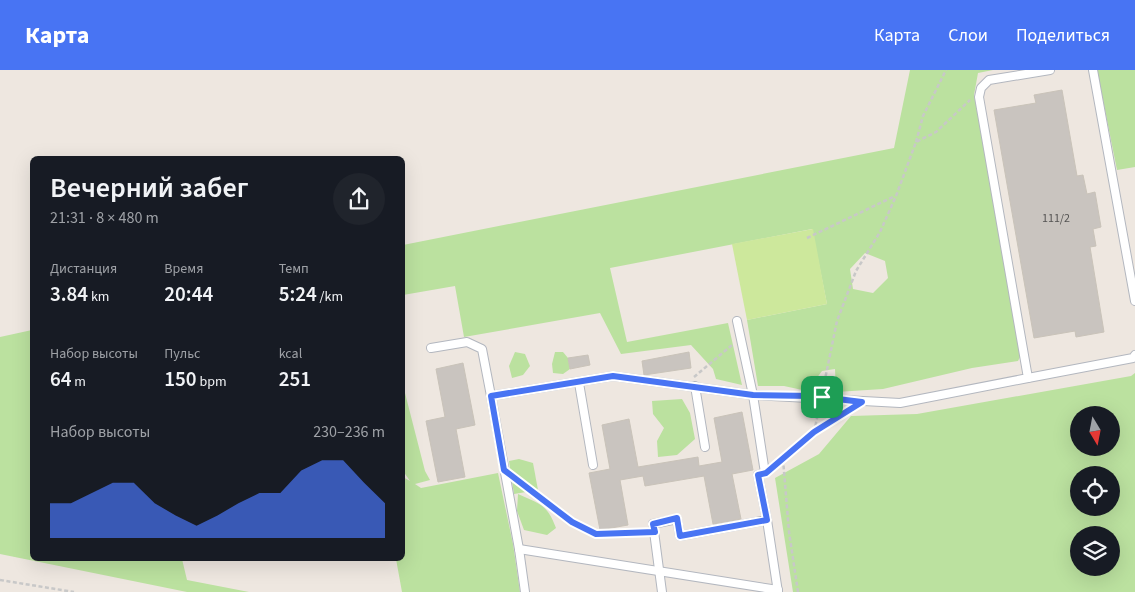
<!DOCTYPE html>
<html lang="ru">
<meta charset="utf-8">
<style>
:root{--surface:#171b24;--page:#20242c;--text:#f1f3f6;--muted:#9ea1a6;--accent:#4874f3}
body{margin:0;font-family:"Source Sans 3",sans-serif;background:var(--page);color:var(--text);height:100vh;display:flex;flex-direction:column;font-size:19px;white-space:nowrap}
*{box-sizing:border-box;margin:0}
p{font-size:16px;color:var(--muted)}
.icon{flex:none;width:28px;height:28px;fill:none;stroke:currentColor;stroke-width:2;stroke-linecap:round;stroke-linejoin:round}
.map{position:relative;flex:1;overflow:hidden}
.panel{position:absolute;left:30px;top:86px;width:375px;height:405px;display:flex;flex-direction:column;background:var(--surface);border-radius:8px;box-shadow:0 5px 20px #0002}
.panel>*{flex:none}
.needle{width:32px;rotate:170deg}
.controls{position:absolute;left:1070px;top:336px;display:grid;gap:10px}
.controls a{display:grid;place-items:center;width:50px;height:50px;border-radius:50%;background:var(--surface);box-shadow:0 5px 20px #0002;font-size:25px}
.pin{position:absolute;display:grid;place-items:center;width:42px;height:42px;color:#fff;margin:-21px;border-radius:10px;box-shadow:0 2px 8px #0006}
.round{display:grid;place-items:center;flex:none;width:52px;height:52px;border-radius:26px;background:var(--page)}
.headline{display:flex;align-items:center;justify-content:space-between;height:85px;padding:0 20px}
h1{font-size:28px;font-weight:600;line-height:38px}
.stats{display:grid;grid-template-columns:repeat(3,1fr);gap:8px;height:85px;padding:5px 20px}
.stats div{display:grid;align-content:center}
.stats b{font-size:21px;font-weight:600}
.stats small{font-size:14px;font-weight:400}
.stats p{font-size:14px}
.chart{height:140px;padding:10px 20px}
.chart p{display:flex;justify-content:space-between}
.chart svg{width:100%;height:90px;margin-top:5px;fill:var(--accent);opacity:.7}
header{display:flex;align-items:center;gap:30px;box-sizing:border-box;height:70px;padding:0 25px;background:var(--accent);color:#fff}
header strong{font-size:24px}
nav{display:flex;gap:28px;margin-inline-start:auto;font-size:18px}
.map>svg:first-child{display:block}
.green{fill:#bbe19f;fill-rule:evenodd}
.pitch{fill:#cde89c}
.building{fill:#c9c4bf;stroke:#c9c3b9}
.lines{fill:none;stroke-linecap:round;stroke-linejoin:round}
.lane-casing{stroke:#b3b7bf;stroke-width:10}
.path{stroke:#c8c8c8;stroke-width:2.5;stroke-dasharray:4 2.5;stroke-linecap:butt}
.lane{stroke:#fff;stroke-width:8}
.route-casing{stroke:#fff;stroke-width:10}
.route{stroke:#4874f3;stroke-width:6}
.labels{text-anchor:middle;stroke-width:4.5;stroke-linejoin:round;paint-order:stroke}
.number-label{font-size:12px;fill:#545352}
</style>
<header>
<strong>Карта</strong>
<nav><a>Карта</a><a>Слои</a><a>Поделиться</a></nav>
</header>
<div class="map">
<svg width="1135" height="522" viewBox="0 0 1135 522">
<rect width="100%" height="100%" fill="#eee7e0"/>
<!-- green -->
<g class="green">
<path d="M910 0H993L978 3 974 25 1022 283 1018 291 972 298 883 319 836 322 835 299 822 301 807 321 784 316H758L747 250 827 234 812 159 610 198 627 272 728 253 742 315 716 309 713 299 691 275 621 284 600 243 464 267 455 216 403 225V175L894 78ZM865 183 885 191 888 208 873 223 853 219 850 199Z"/>
<path d="M1097 0H1135V97L1117 100Z"/>
<path d="M32 260V489H182L187 510 249 522H187L0 484V267Z"/>
<path d="M515 282 525 284 530 296 523 305 512 308 509 296Z"/>
<path d="M555 282H563L568 288 570 299 563 304 553 303 552 294Z"/>
<path d="M1135 303V522H793L775 408 819 384 851 346 917 344 1131 306ZM1079 345H1111V378H1079ZM1079 405H1111V438H1079ZM1079 465H1111V498H1079Z"/>
<path d="M403 322 405 323 425 401 430 410 415 414 421 418 498 403 513 474 520 522H402L396 489H402L403 407 410 411 403 401Z"/>
<path d="M682 329 690 343 695 369 677 385 658 387 657 371 664 358 653 344 652 331Z"/>
<path d="M519 389 533 393 538 420 514 424 509 391Z"/>
<path d="M518 424C540 434 547 434 556 458L547 465 524 460 517 441Z"/>
</g>
<!-- pitch -->
<path class="pitch" d="M813 159 827 234 747 250 732 174Z"/>
<!-- building -->
<g class="building">
<path d="M1062 20 1077 106 1083 105 1087 124 1095 122 1101 157 1093 159 1096 176 1090 177 1104 262 1076 267 1075 261 1034 268 994 40 1036 33 1034 25Z"/>
<path d="M689 282 691 298 644 305 642 291Z"/>
<path d="M588 285 590 295 570 299 568 288Z"/>
<path d="M463 293 475 355 456 359 465 407 438 412 426 351 445 347 436 299Z"/>
<path d="M742 342 753 400 732 404 741 449 713 454 704 406 645 416 643 406 620 410 628 455 600 460 589 403 610 399 602 355 629 349 638 397 698 387 699 396 722 392 714 348Z"/>
</g>
<g class="lines">
<defs>
<g id="lane">
<path d="M1093 0 1135 231"/>
<path d="M737 251 753 325 765 403 758 405 767 450"/>
<path d="M431 278 467 272 482 279 491 326"/>
<path d="M1028 308 1133 288 1135 285"/>
<path d="M579 313 593 395"/>
<path d="M695 316 705 377"/>
<path d="M519 479 778 520"/>
<path d="M525 522 519 479 491 326 613 306 753 325 900 333 1028 308 979 27 981 18 989 10 1050 0"/>
<path d="M662 522 653 454 677 449 680 466 767 450 778 522"/>
</g>
</defs>
<!-- lane casing -->
<use href="#lane" class="lane-casing"/>
<!-- path -->
<g class="path">
<path d="M916 72 923 46 946 0"/>
<path d="M807 168 895 126"/>
<path d="M694 307 732 275"/>
<path d="M823 319 837 251 856 201 880 162 896 126 916 72 936 62 970 30"/>
<path d="M814 362 819 339"/>
<path d="M783 389 789 462 798 522"/>
<path d="M774 395 814 362 848 341"/>
<path d="M516 409 572 452 596 464 646 462"/>
<path d="M0 510 74 522"/>
</g>
<!-- lane -->
<use href="#lane" class="lane"/>
</g>
<g class="lines">
<defs>
<path id="route" d="M613 306 753 325 813 326 862 332 814 362 766 403 758 405 767 450 680 466 677 448 653 454 655 462 596 464 572 452 504 400 491 326Z"/>
</defs>
<!-- route casing -->
<use href="#route" class="route-casing"/>
<!-- route -->
<use href="#route" class="route"/>
</g>
<g class="labels">
<!-- number labels -->
<g class="number-label">
<text x="1056" y="152">111/2</text>
</g>
</g>
</svg>
<div class="controls">
<a><svg class="needle" viewBox="-14 -14 28 28"><path d="M0-13l5 13h-10z" fill="#e53935"/><path d="M0 13l5-13h-10z" fill="#9ea1a6"/></svg></a>
<a><svg class="icon" aria-label="locate" viewBox="0 0 24 24"><circle cx="12" cy="12" r="6"/><path d="M12 2v4M12 18v4M2 12h4M18 12h4"/></svg></a>
<a><svg class="icon" aria-label="layers" viewBox="0 0 24 24"><path d="M12 4l9 5-9 5-9-5zM3 14l9 5 9-5"/></svg></a>
</div>
<div class="pin" style="left:822px;top:327px;background:#1e9e55"><svg class="icon" aria-label="arrive" viewBox="0 0 24 24"><path d="M6 21V4h12l-3 4 3 4H6"/></svg></div>
<section class="panel">
<div class="headline"><div><h1>Вечерний забег</h1><p>21:31 · 8 × 480 m</p></div><a class="round"><svg class="icon" aria-label="share" viewBox="0 0 24 24"><path d="M12 15V3M7 8l5-5 5 5M5 13v7h14v-7"/></svg></a></div>
<div class="stats">
<div><p>Дистанция</p><b>3.84<small> km</small></b></div>
<div><p>Время</p><b>20:44</b></div>
<div><p>Темп</p><b>5:24<small> /km</small></b></div>
</div>
<div class="stats">
<div><p>Набор высоты</p><b>64<small> m</small></b></div>
<div><p>Пульс</p><b>150<small> bpm</small></b></div>
<div><p>kcal</p><b>251</b></div>
</div>
<div class="chart"><p><span>Набор высоты</span>230–236 m</p>
<svg viewBox="0 0 160 44" preserveAspectRatio="none"><path d="M0 44V27L10 27L20 22L30 17L40 17L50 27L60 33L70 38L80 33L90 27L100 22L110 22L120 11L130 6L140 6L150 17L160 27V44z"/></svg>
</div>
</section>
</div>
